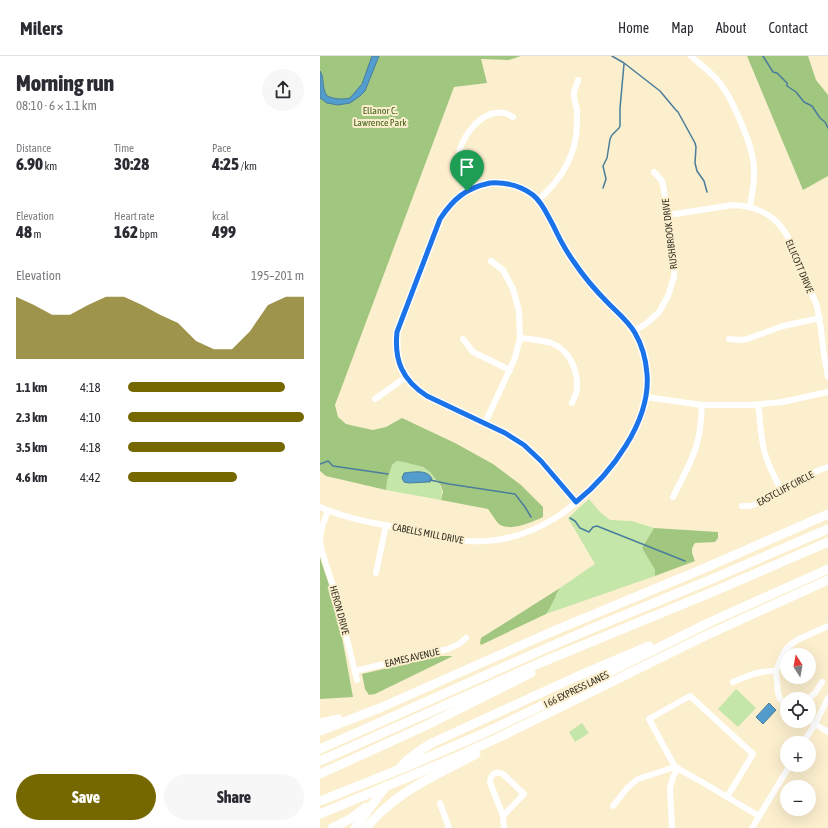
<!DOCTYPE html>
<meta charset="utf-8">
<style>
:root{--surface:#fff;--page:#f7f7f7;--text:#2b2b33;--muted:#7c7c81;--line:#e1e1e2;--accent:#766800}
body{margin:0;font-family:"Asap Condensed",sans-serif;background:var(--page);color:var(--text);height:100vh;display:flex;flex-direction:column;font-size:15px;white-space:nowrap}
*{box-sizing:border-box;margin:0}
p{font-size:13px;color:var(--muted)}
.icon{flex:none;width:22px;height:22px;fill:none;stroke:currentColor;stroke-width:2;stroke-linecap:round;stroke-linejoin:round}
.map{position:relative;flex:1;overflow:hidden}
.drawer{display:flex;flex-direction:column;background:var(--surface);width:320px}
.drawer>*{flex:none}
.needle{width:26px;rotate:349deg}
.fabs{position:absolute;left:460px;top:592px;display:grid;gap:8px}
.fabs a{display:grid;place-items:center;width:36px;height:36px;border-radius:50%;background:var(--surface);box-shadow:0 4px 16px #0002;font-size:20px}
.pin{position:absolute;display:grid;place-items:center;width:34px;height:34px;color:#fff;margin:-41px -17px;border-radius:50% 50% 50% 0;rotate:-45deg;box-shadow:0 0 4px #0007}
.pin .icon{rotate:45deg}
.round{display:grid;place-items:center;flex:none;width:42px;height:42px;border-radius:21px;background:var(--page)}
.headline{display:flex;align-items:center;justify-content:space-between;height:68px;padding:0 16px}
h1{font-size:22px;font-weight:800;line-height:30px}
.figures{display:grid;grid-template-columns:repeat(3,1fr);gap:6px;height:68px;padding:4px 16px}
.figures div{display:grid;align-content:center}
.figures b{font-size:17px;font-weight:800}
.figures small{font-size:11px;font-weight:400}
.figures p{font-size:11px}
.chart{height:112px;padding:8px 16px}
.chart p{display:flex;justify-content:space-between}
.chart svg{width:100%;height:72px;margin-top:4px;fill:var(--accent);opacity:.7}
.action{display:flex;gap:8px;margin-top:auto;padding:8px 16px}
.action a{flex:1;height:46px;border-radius:24px;background:var(--accent);color:#fff;font-size:16px;font-weight:800;line-height:46px;text-align:center}
.action a+a{background:var(--page);color:var(--text)}
ul{padding:0 16px;list-style:none;font-size:13px}
li{display:grid;grid-template-columns:64px 48px 1fr;align-items:center;height:30px}
li i{height:10px;border-radius:5px;background:var(--accent)}
header{display:flex;align-items:center;gap:24px;box-sizing:border-box;height:56px;padding:0 20px;background:var(--surface);border-bottom:1px solid var(--line)}
header strong{font-size:19px}
nav{display:flex;gap:22px;margin-inline-start:auto;font-size:14px}
main{display:flex;flex:1;min-height:0}
.map>svg:first-child{display:block}
.green{fill:#c5e6a9}
.forest{fill:#a1c680}
.water{fill:#529dcd;stroke:#4a7d9b}
.lines{fill:none;stroke-linecap:round;stroke-linejoin:round}
.stream{stroke:#4a7d9b;stroke-width:1.5}
.minor{stroke:#fff;stroke-width:6}
.highway{stroke:#fff;stroke-width:9}
.route-casing{stroke:#fff;stroke-width:8}
.route{stroke:#1a73e8;stroke-width:5}
.labels{text-anchor:middle;stroke-width:4;stroke-linejoin:round;paint-order:stroke}
.park-label{font-size:10px;fill:#3b5c13;stroke:#fbefce}
.street-label{font-size:10px;fill:#373225;stroke:#fbefce}
</style>
<header>
<strong>Milers</strong>
<nav><a>Home</a><a>Map</a><a>About</a><a>Contact</a></nav>
</header>
<main>
<section class="drawer">
<div class="headline"><div><h1>Morning run</h1><p>08:10 · 6 × 1.1 km</p></div><a class="round"><svg class="icon" aria-label="share" viewBox="0 0 24 24"><path d="M12 15V3M7 8l5-5 5 5M5 13v7h14v-7"/></svg></a></div>
<div class="figures">
<div><p>Distance</p><b>6.90<small> km</small></b></div>
<div><p>Time</p><b>30:28</b></div>
<div><p>Pace</p><b>4:25<small> /km</small></b></div>
</div>
<div class="figures">
<div><p>Elevation</p><b>48<small> m</small></b></div>
<div><p>Heart rate</p><b>162<small> bpm</small></b></div>
<div><p>kcal</p><b>499</b></div>
</div>
<div class="chart"><p><span>Elevation</span>195–201 m</p>
<svg viewBox="0 0 160 44" preserveAspectRatio="none"><path d="M0 44V6L10 11L20 17L30 17L40 11L50 6L60 6L70 11L80 17L90 22L100 33L110 38L120 38L130 27L140 11L150 6L160 6V44z"/></svg>
</div>
<ul>
<li><b>1.1 km</b>4:18<i style="width:89%"></i></li>
<li><b>2.3 km</b>4:10<i style="width:100%"></i></li>
<li><b>3.5 km</b>4:18<i style="width:89%"></i></li>
<li><b>4.6 km</b>4:42<i style="width:62%"></i></li>
</ul>
<div class="action"><a>Save</a><a>Share</a></div>
</section>
<div class="map">
<svg width="508" height="772" viewBox="0 0 508 772">
<rect width="100%" height="100%" fill="#fbefce"/>
<!-- green -->
<g class="green">
<path d="M77 405C88 406 102 409 110 416 112 418 114 421 116 424 122 432 123 434 121 444L66 434 67 425 72 409Z"/>
<path d="M269 443 280 456 290 464 312 465 334 472 322 492 335 514V520L226 558 231 550 234 543 240 532 275 508 248 462Z"/>
<path d="M416 633 436 652 418 671 398 653Z"/>
<path d="M262 667 269 677 255 686 249 676Z"/>
</g>
<!-- forest -->
<g class="forest">
<path d="M0 0H201L189 4 161 3 167 27 134 31 15 349 18 361 26 368 39 371 53 374 66 371 82 362 135 387 173 408 201 429 223 451V461C212 466 187 478 177 466 174 462 171 457 168 453L121 444 123 436 121 430 110 416 103 411 84 406 77 405 72 409 67 425 66 434 6 420 0 415Z"/>
<path d="M427 0H488L496 24 508 39V120L483 134Z"/>
<path d="M334 472 398 476V482L395 486 375 487C370 494 372 497 375 505L335 520V514L322 492Z"/>
<path d="M0 501C4 516 11 531 14 546 22 577 27 609 33 641L0 643Z"/>
<path d="M240 532C235 540 232 550 226 558L161 589 160 587 161 582Z"/>
<path d="M120 600H133L55 638 49 639 45 633 42 618Z"/>
</g>
<!-- water -->
<g class="water">
<path d="M52 0H59L45 35 40 40 30 47 18 49 7 47 0 42V15C5 23 1 30 7 40 14 43 22 44 30 42L42 28Z"/>
<path d="M84 417C93 416 108 413 112 423L110 426H108L89 427 84 426 82 422Z"/>
<path d="M449 647 456 654 443 668 436 661Z"/>
</g>
<g class="lines">
<!-- stream -->
<g class="stream">
<path d="M292 0 304 7 340 35 355 53 358 56 375 87 376 91 375 107 377 115 384 125 387 136"/>
<path d="M443 0 453 16 457 17 467 27V30L476 36 484 46 492 50 500 62 505 66 508 72"/>
<path d="M283 132 286 123 283 110 287 102 290 83 292 79 299 72 300 70V52L304 8"/>
<path d="M0 408 8 405 13 410 68 418"/>
<path d="M110 424 129 428 195 438 205 451 211 461"/>
<path d="M250 462 255 465 260 472 269 476 273 471 277 470 365 505"/>
</g>
<!-- minor -->
<g class="minor">
<path d="M371 0C381 9 392 17 400 27 408 38 414 50 419 62 427 81 435 99 434 120 434 131 431 141 430 151"/>
<path d="M147 135C143 125 138 116 138 105 138 84 160 53 185 57 188 58 191 60 193 61"/>
<path d="M218 144C241 124 257 99 257 67 257 63 257 58 257 54 256 48 253 42 254 36 255 32 257 28 258 24"/>
<path d="M348 159 413 149C439 150 458 160 470 185L497 250 501 273 504 299 508 321"/>
<path d="M314 275 327 267 339 256 348 240 354 221 355 204 343 129 342 125 334 116"/>
<path d="M200 282C211 283 221 284 231 287 249 293 258 314 257 332 257 337 254 342 252 347"/>
<path d="M143 283 153 296 190 314"/>
<path d="M409 283 422 284 427 283 463 270 500 262"/>
<path d="M326 341 382 349H431L462 346 508 336"/>
<path d="M55 343 86 321"/>
<path d="M438 349C440 360 440 372 442 383 444 401 452 416 460 432"/>
<path d="M165 367 195 302 200 282 199 255 193 233 183 214 171 205"/>
<path d="M353 441C362 422 374 403 378 383 381 372 381 360 382 349"/>
<path d="M422 450H430L436 448 460 432 499 414 508 411"/>
<path d="M0 451C24 462 54 467 80 472 103 477 126 484 150 485 212 488 262 451 297 402 316 376 332 344 326 312 325 300 321 287 314 276 309 267 300 259 292 251 282 240 271 230 262 218 255 209 249 199 243 189 231 167 224 143 199 131 189 127 177 126 166 128 145 132 131 145 120 163L77 276C74 304 82 324 107 340L185 377 204 389 221 405 256 446"/>
<path d="M0 483C1 473 4 464 8 455"/>
<path d="M0 484 2 496 17 543 37 624"/>
<path d="M56 517 66 469"/>
<path d="M35 615 128 593 139 588 146 582"/>
<path d="M413 626C427 620 441 614 456 615"/>
<path d="M488 643 495 637 502 626"/>
<path d="M467 650 460 643 458 637 456 615 464 596 469 590 477 584 508 570"/>
<path d="M489 664 508 676"/>
<path d="M483 687 495 668 508 642"/>
<path d="M355 711 329 663 370 640 433 698 407 741"/>
<path d="M120 747 129 772"/>
<path d="M293 750 308 731 318 723 355 711 382 726 439 760"/>
<path d="M183 760 204 738 183 718C175 715 171 718 170 726L183 760 184 772"/>
<path d="M352 772 350 732 353 721 358 712"/>
<path d="M432 772 470 709"/>
</g>
<!-- highway -->
<g class="highway">
<path d="M0 667 18 663"/>
<path d="M0 675 60 652 229 577 385 512 508 458"/>
<path d="M0 693 222 594 273 572 392 523 508 473"/>
<path d="M0 705 220 607 402 532 508 486"/>
<path d="M80 712C89 701 100 694 112 687L256 621 329 590"/>
<path d="M0 718 105 670 211 617"/>
<path d="M0 745 88 710 162 678 225 648 390 566 508 513"/>
<path d="M0 758 134 702 180 681 387 579 508 524"/>
<path d="M12 772 30 763 46 751"/>
<path d="M35 772 66 730"/>
<path d="M46 772C53 764 60 756 68 750 93 728 127 714 156 698"/>
</g>
</g>
<g class="lines">
<defs>
<path id="route" d="M170 127C186 126 201 130 213 139 223 147 227 159 233 169 239 182 246 195 254 206 264 221 276 235 289 248 298 257 309 266 315 277 322 289 326 304 327 318 331 365 291 418 256 446L221 405 204 389 185 377 107 340C82 324 74 304 77 276L120 163C133 143 146 132 170 127Z"/>
</defs>
<!-- route casing -->
<use href="#route" class="route-casing"/>
<!-- route -->
<use href="#route" class="route"/>
</g>
<g class="labels">
<!-- park labels -->
<g class="park-label">
<text x="60" y="58">Ellanor C.<tspan x="60" dy="12">Lawrence Park</tspan></text>
</g>
<!-- street labels -->
<g class="street-label">
<text transform="translate(349 178) rotate(-97)" y="4">RUSHBROOK DRIVE</text>
<text transform="translate(480 210) rotate(67)" y="4">ELLICOTT DRIVE</text>
<text transform="translate(465 432) rotate(-28)" y="4">EASTCLIFF CIRCLE</text>
<text transform="translate(108 477) rotate(11)" y="4">CABELLS MILL DRIVE</text>
<text transform="translate(20 554) rotate(75)" y="4">HERON DRIVE</text>
<text transform="translate(92 601) rotate(-13)" y="4">EAMES AVENUE</text>
<text transform="translate(256 633) rotate(-26)" y="4">I 66 EXPRESS LANES</text>
</g>
</g>
</svg>
<div class="fabs">
<a><svg class="needle" viewBox="-14 -14 28 28"><path d="M0-13l5 13h-10z" fill="#e53935"/><path d="M0 13l5-13h-10z" fill="#7c7c81"/></svg></a>
<a><svg class="icon" aria-label="locate" viewBox="0 0 24 24"><circle cx="12" cy="12" r="6"/><path d="M12 2v4M12 18v4M2 12h4M18 12h4"/></svg></a>
<a>+</a>
<a>−</a>
</div>
<div class="pin" style="left:147px;top:135px;background:#1e9e55"><svg class="icon" aria-label="arrive" viewBox="0 0 24 24"><path d="M6 21V4h12l-3 4 3 4H6"/></svg></div>
</div>
</main>
